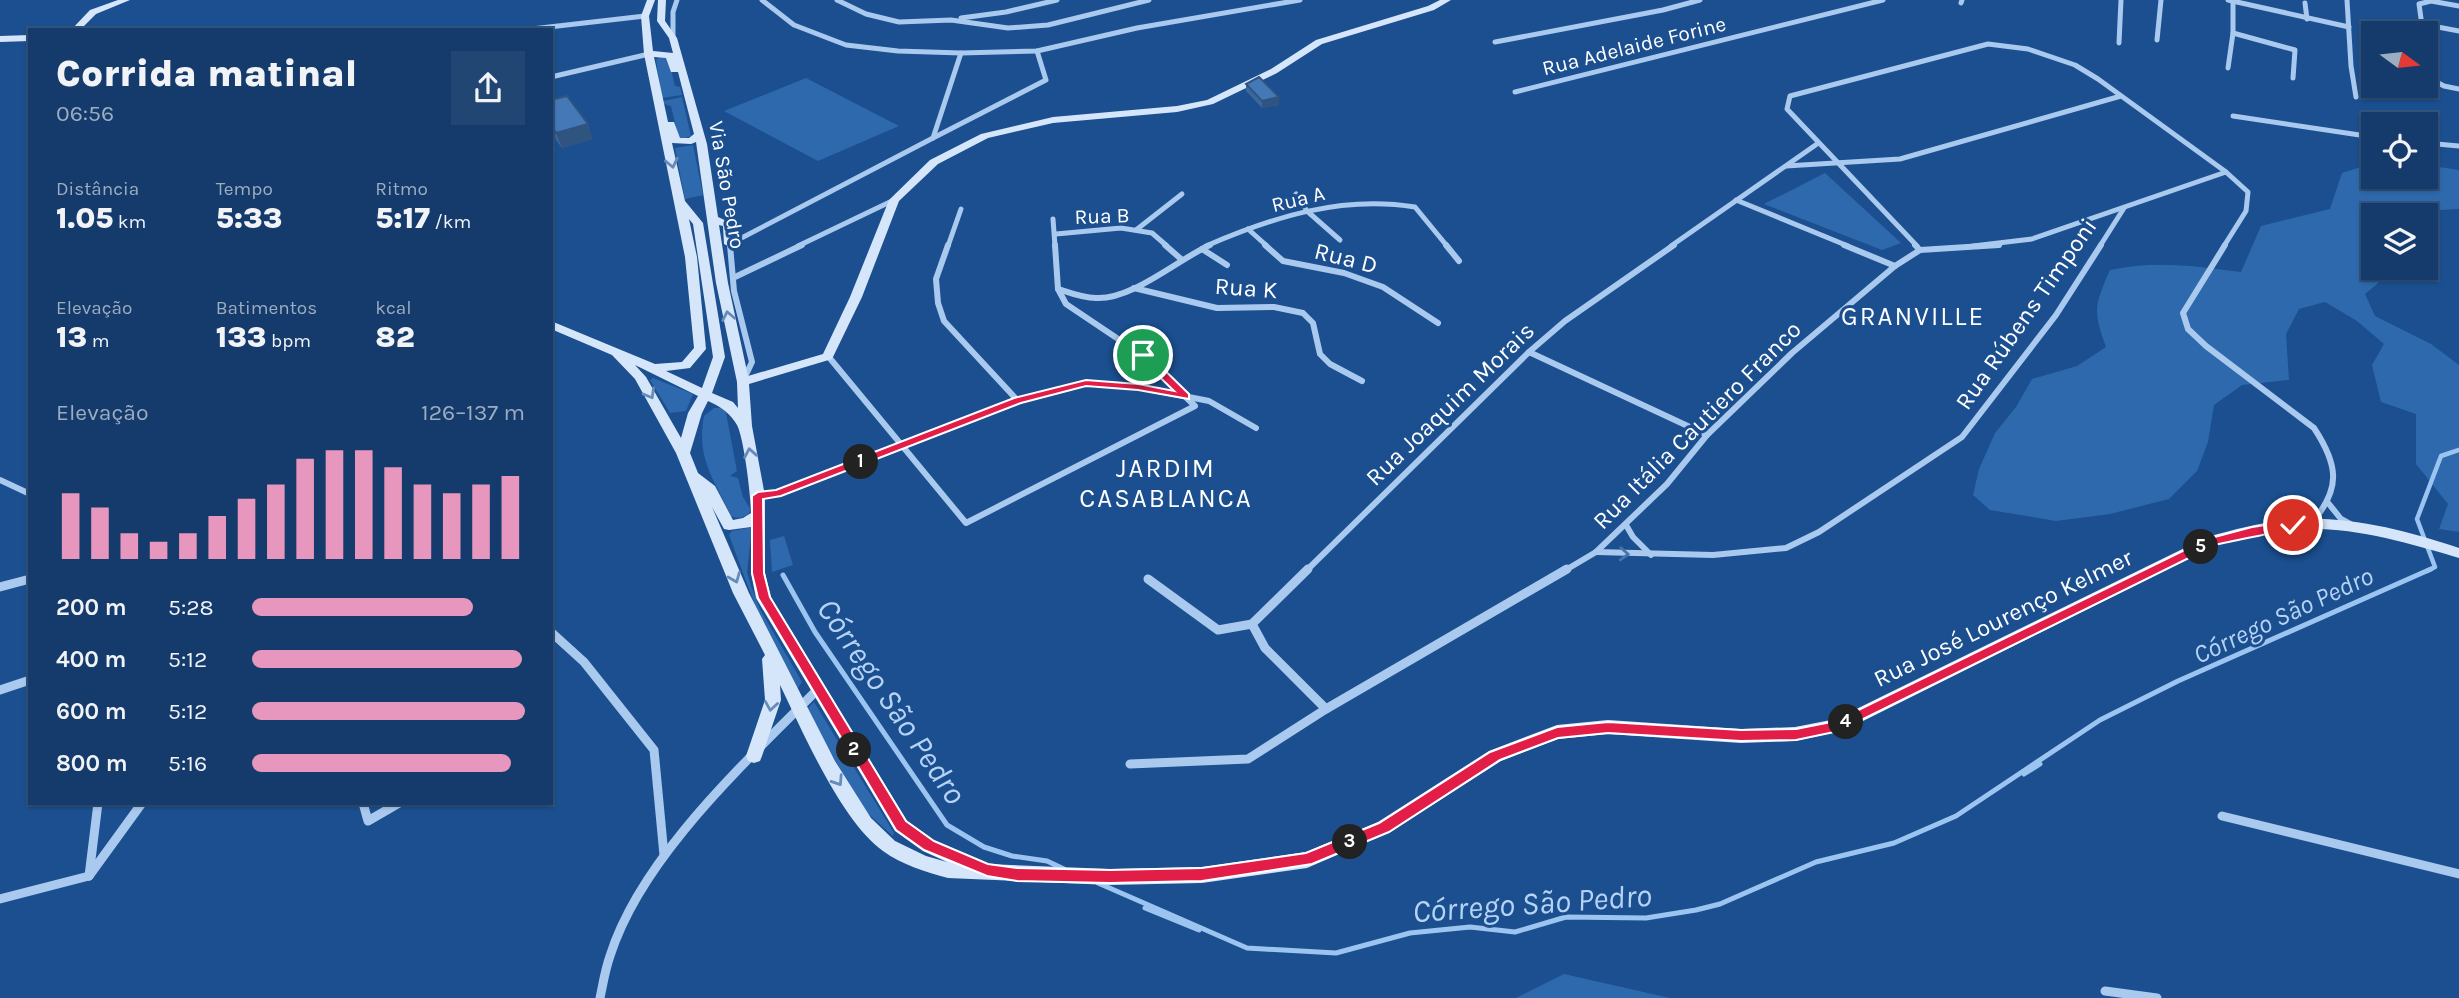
<!DOCTYPE html>
<html lang="pt">
<meta charset="utf-8">
<style>
:root{--surface:#143b6b;--page:#214673;--text:#f1f3f6;--muted:#9dadc1;--line:#33557e;--accent:#e797bd}
body{margin:0;font-family:Karla,sans-serif;background:var(--page);color:var(--text);height:100vh;display:flex;flex-direction:column;font-size:26px;white-space:nowrap}
*{box-sizing:border-box;margin:0}
p{font-size:23px;color:var(--muted)}
.icon{flex:none;width:38px;height:38px;fill:none;stroke:currentColor;stroke-width:2;stroke-linecap:round;stroke-linejoin:round}
.map{position:relative;flex:1;overflow:hidden}
.panel{position:absolute;left:28px;top:28px;width:525px;height:777px;display:flex;flex-direction:column;background:var(--surface);border-radius:0px;box-shadow:0 2px 5px #0004,0 0 0 2px var(--line)}
.panel>*{flex:none}
.needle{width:46px;rotate:105deg}
.controls{position:absolute;left:2361px;top:21px;display:grid;gap:14px}
.controls a{display:grid;place-items:center;width:77px;height:77px;border-radius:0px;background:var(--surface);box-shadow:0 2px 5px #0004,0 0 0 2px var(--line);font-size:35px}
.pin{position:absolute;display:grid;place-items:center;width:60px;height:60px;color:#fff;margin:-30px;border:4px solid #fff;border-radius:50%;box-shadow:0 2px 7px #0007}
.km{position:absolute;width:35px;height:35px;margin:-18px;border-radius:50%;background:#222;color:#fff;font-size:19px;line-height:35px;text-align:center}
.round{display:grid;place-items:center;flex:none;width:74px;height:74px;border-radius:0px;background:var(--page)}
.summary{display:flex;align-items:center;justify-content:space-between;height:119px;padding:0 28px}
h1{font-size:38px;font-weight:800;line-height:52px}
.figures{display:grid;grid-template-columns:repeat(3,1fr);gap:10px;height:119px;padding:7px 28px}
.figures div{display:grid;align-content:center}
.figures b{font-size:30px;font-weight:800}
.figures small{font-size:19px;font-weight:400}
.figures p{font-size:19px}
.chart{height:196px;padding:14px 28px}
.chart p{display:flex;justify-content:space-between}
.chart svg{width:100%;height:126px;margin-top:7px;stroke:var(--accent);stroke-width:6}
ul{padding:0 28px;list-style:none;font-size:23px}
li{display:grid;grid-template-columns:112px 84px 1fr;align-items:center;height:52px}
li i{height:18px;border-radius:9px;background:var(--accent)}
.map>svg:first-child{display:block}
.green{fill:#2e69ad}
.lines{fill:none;stroke-linecap:round;stroke-linejoin:round}
.stream-far1{stroke:#9cc4f0;stroke-width:4.5}
.stream{stroke:#9cc4f0;stroke-width:5}
.street-far2{stroke:#a9c9ee;stroke-width:5}
.street-far1{stroke:#a9c9ee;stroke-width:6}
.street{stroke:#a9c9ee;stroke-width:9}
.secondary{fill:#d6e6fa;fill-rule:evenodd}
.wall{fill:#3a679d}
.shaded-wall{fill:#305480}
.building{fill:#4478b7;stroke:#305480;stroke-width:2}
.oneway{stroke:#668bba}
.oneway2{stroke:#4674ac}
.route{fill:#e11d48;stroke:#fff;stroke-width:2}
.labels{text-anchor:middle;stroke-width:6;stroke-linejoin:round;paint-order:stroke}
.far-street-label{font-size:21px;fill:#fff;stroke:#1b4f8f}
.street-label{font-size:24px;fill:#fff;stroke:#1b4f8f}
.neighbourhood-label{font-size:26px;letter-spacing:2px;fill:#fff;stroke:#1b4f8f}
.water-label{font-size:26px;font-style:italic;fill:#b5d3f5;stroke:#1b4f8f}
.near-water-label{font-size:32px;font-style:italic;fill:#b5d3f5;stroke:#1b4f8f}
</style>
<div class="map">
<svg width="2459" height="998" viewBox="0 0 2459 998">
<rect width="100%" height="100%" fill="#1b4f8f"/>
<!-- green -->
<g class="green">
<path d="M661 56 668 57 675 86 680 87 682 95 662 98 656 60Z"/>
<path d="M806 78 899 126 818 161 724 111Z"/>
<path d="M682 97 691 136 679 140 671 106 664 104 663 101Z"/>
<path d="M693 145 703 195 685 199 675 148Z"/>
<path d="M2367 165H2373V177H2426V165L2459 170V209L2405 212 2404 215H2373V268H2396L2365 294 2375 316 2431 344 2459 365V532L2439 529 2448 504 2416 464V414L2381 402 2372 365 2384 344 2357 321 2325 302 2299 309 2286 334 2289 380 2242 385 2214 405 2208 442 2197 471 2169 499 2110 514 2056 521 1990 510 1973 495 1979 469 1995 433 2016 407 2032 379 2077 366 2106 347C2093 311 2094 306 2110 270 2154 260 2196 266 2241 272L2261 226 2330 209 2342 173Z"/>
<path d="M1825 173 1901 243 1882 250 1764 204Z"/>
<path d="M653 378 693 394 686 411 670 413 650 380Z"/>
<path d="M714 408H723L726 413 737 471 730 476 738 478 743 497 751 510C748 517 738 520 731 516 714 479 696 458 704 416Z"/>
<path d="M752 527 747 572 751 586 760 609 802 682 796 691C767 641 749 589 729 535L732 531Z"/>
<path d="M784 536 793 565 772 572 770 540Z"/>
<path d="M814 702 894 833 893 836 864 810 806 710Z"/>
<path d="M1564 974 1670 998H1516Z"/>
</g>
<g class="lines">
<!-- stream-far1 -->
<path class="stream-far1" d="M2427 571 2435 567 2417 519 2441 456 2459 450"/>
<!-- stream -->
<g class="stream">
<path d="M783 575 815 632 947 825 984 847 1012 856 1047 861 1064 869"/>
<path d="M2024 774 2040 764"/>
<path d="M1098 883 1247 948 1336 953 1410 933 1470 927 1515 932 1566 917 1646 918 1696 910 1720 904 1816 862 1894 843 1956 816 2100 720 2178 681 2431 569"/>
<path d="M1145 908 1199 930"/>
</g>
<!-- street-far2 -->
<g class="street-far2">
<path d="M762 0 794 25 846 45 898 51 961 53 1037 51 1137 28 1300 0"/>
<path d="M837 0 866 14 899 22 951 20 1008 28 1048 25 1149 0"/>
<path d="M2228 0 2349 27"/>
<path d="M2347 0 2351 66 2356 97"/>
<path d="M1961 3 1962 0"/>
<path d="M2305 3 2307 19"/>
<path d="M961 18 1006 12 1057 0"/>
<path d="M2422 24 2459 31"/>
<path d="M523 30 645 16"/>
<path d="M2233 33 2295 50 2293 78"/>
<path d="M2423 33 2419 4 2431 1 2459 6"/>
<path d="M673 38V12L677 0"/>
<path d="M2157 40 2161 0"/>
<path d="M1495 42 1663 10 1700 0"/>
<path d="M2119 43 2121 0"/>
<path d="M2426 62 2427 77 2444 86 2459 89"/>
<path d="M2228 68 2233 33V0"/>
<path d="M551 77 649 54"/>
<path d="M1515 92 1883 0"/>
<path d="M2233 116 2373 137"/>
<path d="M933 138 1046 80 1037 51"/>
<path d="M2426 143 2459 146"/>
<path d="M1786 166 1900 159 2121 96"/>
<path d="M1296 194 1307 211 1340 240"/>
<path d="M1736 200 1848 246"/>
<path d="M1053 219 1055 246"/>
<path d="M1248 229 1267 246"/>
<path d="M1136 230 1182 194"/>
<path d="M1056 234 1121 228 1152 233 1167 246"/>
<path d="M730 246V244L933 138 961 53"/>
<path d="M798 246 894 200"/>
<path d="M948 246 961 209"/>
<path d="M1206 246C1273 217 1342 195 1415 207L1447 246"/>
<path d="M1671 246 1817 144"/>
<path d="M1917 246 1787 109 1790 96 1988 44 2028 49 2075 65 2098 79 2226 172 2248 192 2246 211 2224 246"/>
<path d="M1973 246 2032 239 2226 172"/>
<path d="M2100 246 2124 208"/>
</g>
<!-- street-far1 -->
<g class="street-far1">
<path d="M730 245 734 291 752 362 744 379"/>
<path d="M948 245 936 279 938 303 944 321 1018 401"/>
<path d="M1165 245 1181 259"/>
<path d="M1265 245 1283 261 1344 273 1383 287 1438 323"/>
<path d="M1446 245 1459 261"/>
<path d="M1844 245 1895 266"/>
<path d="M1915 245 1920 250"/>
<path d="M2225 245 2183 313 2188 329 2206 346 2314 428C2339 466 2341 489 2311 524"/>
<path d="M1202 249 1227 265"/>
<path d="M735 277 802 245"/>
<path d="M1134 288 1217 308 1274 307 1303 313 1313 323 1320 354 1330 364 1362 381"/>
<path d="M1058 289C1070 293 1083 298 1096 298 1132 300 1177 260 1210 245"/>
<path d="M1529 352 1707 435"/>
<path d="M828 356 966 523 1195 406 1142 355 1066 304 1058 289 1055 245"/>
<path d="M0 480 30 494"/>
<path d="M758 496 777 493 1018 401 1086 383 1138 387 1209 401 1256 428"/>
<path d="M2329 504 2341 519 2352 525"/>
<path d="M1626 525 1633 537 1651 555"/>
<path d="M1596 552 1713 555 1786 548 1819 532 1962 437 2056 315 2101 245"/>
<path d="M1306 571 1529 352 1565 321 1674 245"/>
<path d="M1564 571 1596 552 1667 484 1707 435 1792 353 1895 266 1920 250 1999 245"/>
</g>
<!-- street -->
<g class="street">
<path d="M1308 569 1252 624 1265 648 1326 709"/>
<path d="M1148 579 1218 630 1252 624"/>
<path d="M0 587 30 579"/>
<path d="M551 632 584 662 654 750 664 855"/>
<path d="M0 690 30 680"/>
<path d="M1130 764 1248 759 1326 709 1567 569"/>
<path d="M363 803 368 821 399 803"/>
<path d="M2222 816 2459 874"/>
<path d="M89 876 142 803"/>
<path d="M89 876 98 803"/>
<path d="M0 899 89 876"/>
<path d="M2105 991 2157 998"/>
<path d="M600 998C603 984 605 970 610 956 641 857 746 762 818 689"/>
</g>
<!-- secondary -->
<g class="secondary">
<path d="M118 0H130L96 14 80 30H71L90 10Z"/>
<path d="M647 0H655L649 16 653 51 673 53 669 38 657 21 658 0H666L665 21 677 38 707 144 718 217 733 224 736 244 730 247 724 244 723 226 719 225 728 283 748 376 823 354 850 297 889 200 930 160 981 134 1053 117 1177 106 1207 100 1271 69 1316 40 1428 6 1440 0H1451L1434 10 1322 44 1277 73 1213 104 1177 112 1053 123 988 138 938 164 899 201 862 297 832 359 749 384 752 426 765 496V573L771 598 907 821 935 841 986 864 1110 869 1202 867 1306 852 1378 822 1489 751 1557 725 1608 720 1741 729 1795 727 1836 719 2207 537C2236 529 2266 521 2296 519 2350 516 2408 531 2459 548V558C2408 543 2355 527 2301 529 2272 530 2244 538 2216 545L1845 730 1795 741 1741 743 1608 734 1558 739 1501 761 1390 832 1307 868 1202 883 1110 885 948 878C926 872 902 865 883 851 841 821 803 732 780 685L781 700 762 756 760 761 754 763 748 761 746 756 765 700 762 659 765 655 733 593 676 453 635 379 612 355 551 329V321L655 364 682 362 694 348 685 257 644 54 641 16ZM654 57 666 58 671 72H678L694 134 689 138H680L674 122H668ZM696 142 716 283 737 382 738 408 733 402 712 393 725 357 703 223 685 201 672 143 691 144ZM689 219 693 224 713 357 702 388 666 371 690 368 706 349 697 257ZM635 365 698 396 688 413 681 438 646 377ZM708 401C721 407 730 413 737 425 744 438 751 497 751 513L743 518 733 520 715 486 698 473 690 453 702 413ZM712 507 724 529 729 530 751 527V573L756 598 895 831 923 851 947 862 926 856 895 841 871 818 835 761 749 593Z"/>
<path d="M30 35V41L0 42V36Z"/>
</g>
</g>
<!-- wall -->
<g class="wall">
<path d="M1246 84 1279 105 1262 108 1246 91Z"/>
<path d="M551 100 593 139 562 148 556 140 551 141Z"/>
</g>
<!-- shaded-wall -->
<g class="shaded-wall">
<path d="M1279 97V105L1262 108V101Z"/>
<path d="M588 124 593 139 562 148 556 133Z"/>
<path d="M551 126 556 140 551 141Z"/>
</g>
<!-- building -->
<g class="building">
<path d="M1259 77 1279 97 1262 101 1246 84Z"/>
<path d="M567 96 588 124 556 133 551 125V100Z"/>
</g>
<!-- one-way arrows -->
<defs><path id="oneway-chevron" d="M-2-3.5L2.5 0L-2 3.5" fill="none" stroke-width="1.6" stroke-linecap="round" stroke-linejoin="round" transform="scale(1.75)"/></defs>
<g class="oneway">
<use href="#oneway-chevron" transform="translate(672 163) rotate(78)"/>
<use href="#oneway-chevron" transform="translate(728 316) rotate(-101)"/>
<use href="#oneway-chevron" transform="translate(650 394) rotate(60)"/>
<use href="#oneway-chevron" transform="translate(750 453) rotate(-100)"/>
<use href="#oneway-chevron" transform="translate(735 578) rotate(68)"/>
<use href="#oneway-chevron" transform="translate(771 706) rotate(99)"/>
<use href="#oneway-chevron" transform="translate(838 781) rotate(57)"/>
</g>
<use class="oneway2" href="#oneway-chevron" transform="translate(1624 554) rotate(3)"/>
<!-- route -->
<path class="route" d="M1139 352H1146L1189 394V399L1138 390 1086 386 1021 403 781 496 763 499 764 573 770 597 906 821 934 841 988 864 1017 868 1110 870 1202 868 1306 853 1379 823 1490 752 1557 727 1608 722 1741 730 1796 729 1836 721 2207 539 2252 527 2293 521 2299 525C2294 530 2229 541 2215 545L1839 731 1796 740 1741 741 1608 733 1558 738 1500 760 1389 832 1312 864 1202 881 1110 883 1017 881 987 876 924 850 896 830 758 598 752 573V496L758 492 776 490 1014 398 1086 380 1138 384 1174 391 1139 357Z"/>
<g class="labels">
<!-- far-street labels -->
<g class="far-street-label">
<text transform="translate(1634 46) rotate(-14)" y="7">Rua Adelaide Forine</text>
<text transform="translate(727 185) rotate(80)" y="7">Via São Pedro</text>
<text transform="translate(1298 199) rotate(-14)" y="7">Rua A</text>
<text transform="translate(1102 216) rotate(-2)" y="7">Rua B</text>
</g>
<!-- street labels -->
<g class="street-label">
<text transform="translate(1346 258) rotate(14)" y="8">Rua D</text>
<text transform="translate(1246 288) rotate(4)" y="8">Rua K</text>
<text transform="translate(2026 314) rotate(-55)" y="8">Rua Rúbens Timponi</text>
<text transform="translate(1450 404) rotate(-44)" y="8">Rua Joaquim Morais</text>
<text transform="translate(1697 425) rotate(-45)" y="8">Rua Itália Cautiero Franco</text>
<text transform="translate(2003 618) rotate(-26)" y="8">Rua José Lourenço Kelmer</text>
</g>
<!-- neighbourhood labels -->
<g class="neighbourhood-label">
<text x="1913" y="325">GRANVILLE</text>
<text x="1166" y="477">JARDIM<tspan x="1166" dy="30">CASABLANCA</tspan></text>
</g>
<!-- water labels -->
<g class="water-label">
<text transform="translate(2283 615) rotate(-25)" y="9">Córrego São Pedro</text>
</g>
<!-- near-water labels -->
<g class="near-water-label">
<text transform="translate(892 701) rotate(56)" y="11">Córrego São Pedro</text>
<text transform="translate(1532 903) rotate(-4)" y="11">Córrego São Pedro</text>
</g>
</g>
</svg>
<div class="controls">
<a><svg class="needle" viewBox="-14 -14 28 28"><path d="M0-13l5 13h-10z" fill="#e53935"/><path d="M0 13l5-13h-10z" fill="#9dadc1"/></svg></a>
<a><svg class="icon" aria-label="locate" viewBox="0 0 24 24"><circle cx="12" cy="12" r="6"/><path d="M12 2v4M12 18v4M2 12h4M18 12h4"/></svg></a>
<a><svg class="icon" aria-label="layers" viewBox="0 0 24 24"><path d="M12 4l9 5-9 5-9-5zM3 14l9 5 9-5"/></svg></a>
</div>
<div class="pin" style="left:1143px;top:355px;background:#1e9e55"><svg class="icon" aria-label="arrive" viewBox="0 0 24 24"><path d="M6 21V4h12l-3 4 3 4H6"/></svg></div>
<div class="pin" style="left:2293px;top:525px;background:#d93025"><svg class="icon" aria-label="check" viewBox="0 0 24 24"><path d="M5 12l5 5 9-10"/></svg></div>
<b class="km" style="left:861px;top:462px">1</b>
<b class="km" style="left:854px;top:750px">2</b>
<b class="km" style="left:1350px;top:842px">3</b>
<b class="km" style="left:1846px;top:722px">4</b>
<b class="km" style="left:2201px;top:547px">5</b>
<section class="panel">
<div class="summary"><div><h1>Corrida matinal</h1><p>06:56</p></div><a class="round"><svg class="icon" aria-label="share" viewBox="0 0 24 24"><path d="M12 15V3M7 8l5-5 5 5M5 13v7h14v-7"/></svg></a></div>
<div class="figures">
<div><p>Distância</p><b>1.05<small> km</small></b></div>
<div><p>Tempo</p><b>5:33</b></div>
<div><p>Ritmo</p><b>5:17<small> /km</small></b></div>
</div>
<div class="figures">
<div><p>Elevação</p><b>13<small> m</small></b></div>
<div><p>Batimentos</p><b>133<small> bpm</small></b></div>
<div><p>kcal</p><b>82</b></div>
</div>
<div class="chart"><p><span>Elevação</span>126–137 m</p>
<svg viewBox="0 0 160 44" preserveAspectRatio="none"><path d="M5 44V21M15 44V26M25 44V35M35 44V38M45 44V35M55 44V29M65 44V23M75 44V18M85 44V9M95 44V6M105 44V6M115 44V12M125 44V18M135 44V21M145 44V18M155 44V15"/></svg>
</div>
<ul>
<li><b>200 m</b>5:28<i style="width:81%"></i></li>
<li><b>400 m</b>5:12<i style="width:99%"></i></li>
<li><b>600 m</b>5:12<i style="width:100%"></i></li>
<li><b>800 m</b>5:16<i style="width:95%"></i></li>
</ul>
</section>
</div>
